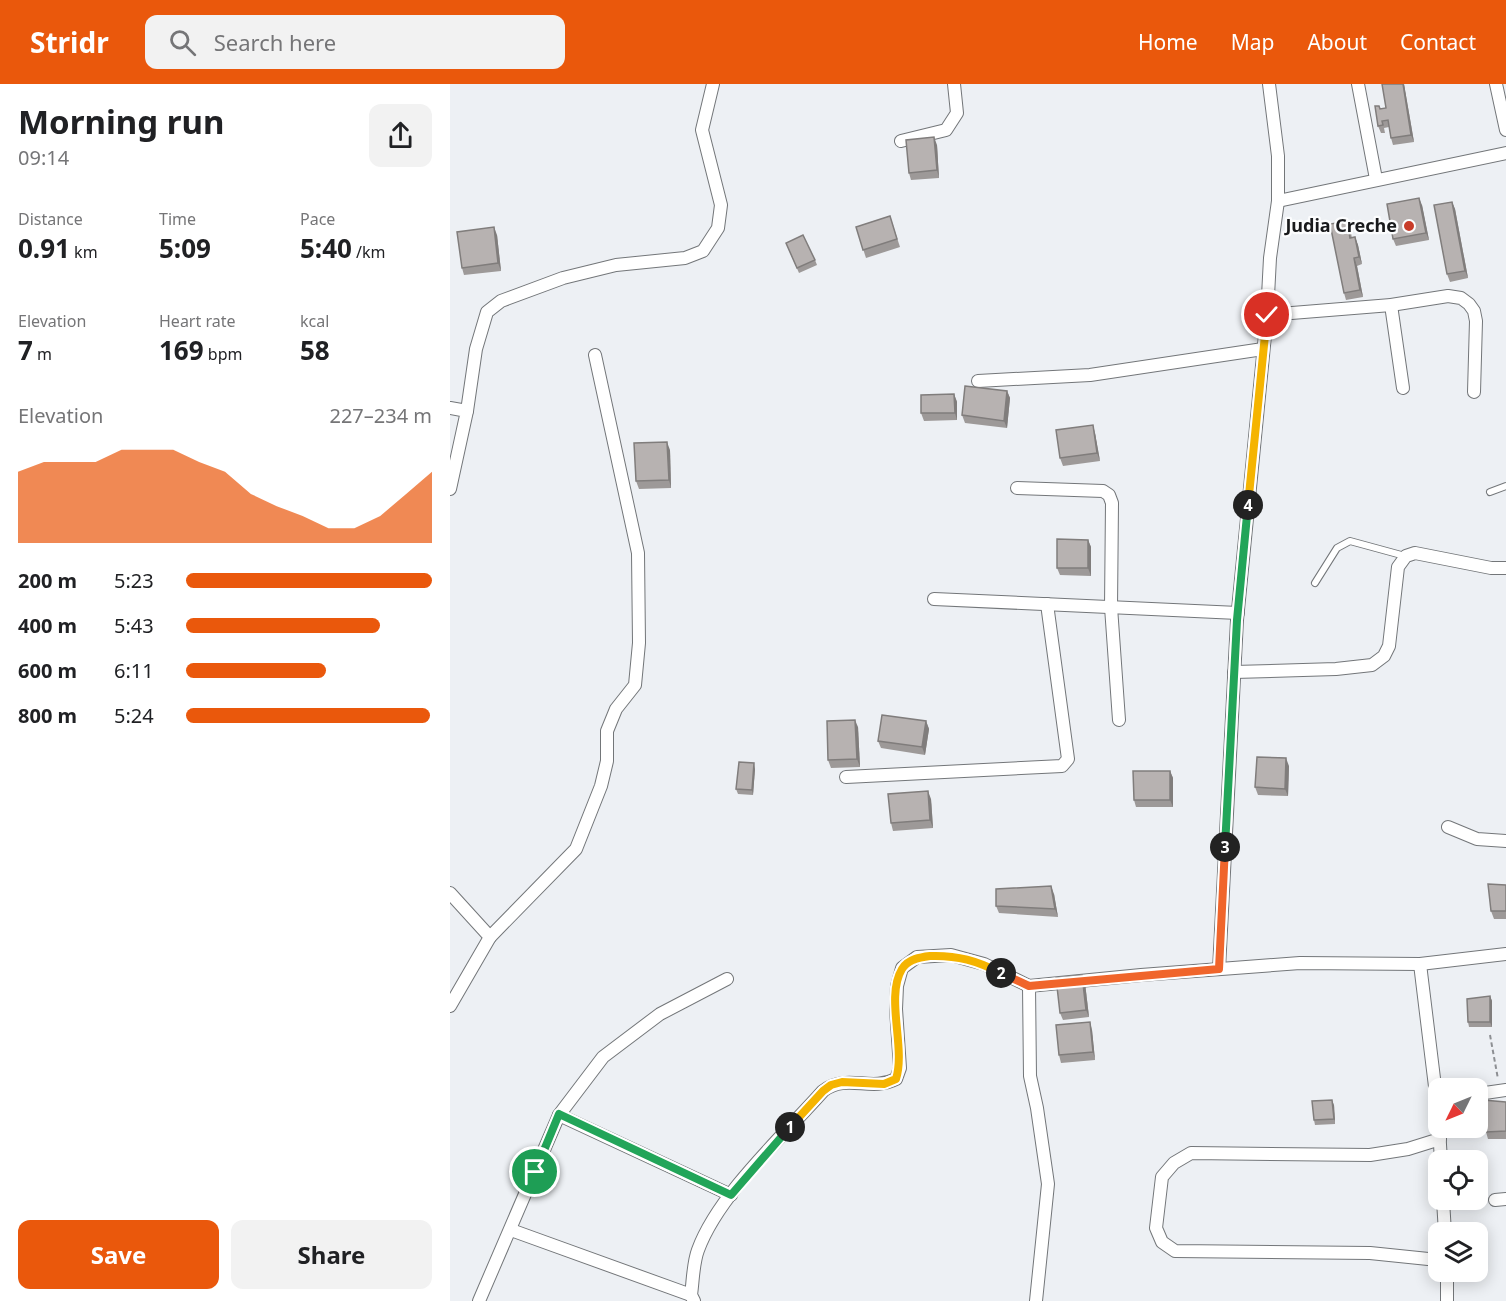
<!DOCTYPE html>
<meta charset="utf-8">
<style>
:root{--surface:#fff;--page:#f2f2f2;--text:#202124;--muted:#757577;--accent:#ea580c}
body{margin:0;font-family:"Noto Sans",sans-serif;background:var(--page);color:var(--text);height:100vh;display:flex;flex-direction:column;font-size:22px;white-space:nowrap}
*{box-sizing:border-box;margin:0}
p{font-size:20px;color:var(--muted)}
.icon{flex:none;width:33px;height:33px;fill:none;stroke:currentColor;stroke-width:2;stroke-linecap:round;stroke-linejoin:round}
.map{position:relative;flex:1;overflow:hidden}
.side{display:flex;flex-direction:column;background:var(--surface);width:450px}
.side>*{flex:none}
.needle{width:39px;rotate:227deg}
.tools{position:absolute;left:978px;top:994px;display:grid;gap:12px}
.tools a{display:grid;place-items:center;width:60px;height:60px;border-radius:12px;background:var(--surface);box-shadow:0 3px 15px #0003;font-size:30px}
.pin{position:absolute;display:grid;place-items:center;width:51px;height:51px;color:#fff;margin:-26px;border:3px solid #fff;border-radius:50%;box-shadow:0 2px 6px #0007}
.km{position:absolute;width:30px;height:30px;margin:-15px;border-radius:50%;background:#222;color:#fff;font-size:16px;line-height:30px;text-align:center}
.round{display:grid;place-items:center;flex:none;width:63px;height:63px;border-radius:12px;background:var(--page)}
.overview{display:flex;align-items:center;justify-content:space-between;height:102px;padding:0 18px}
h1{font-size:33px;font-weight:700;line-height:45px}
.metrics{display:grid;grid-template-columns:repeat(3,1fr);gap:9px;height:102px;padding:6px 18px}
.metrics div{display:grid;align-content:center}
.metrics b{font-size:26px;font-weight:700}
.metrics small{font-size:16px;font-weight:400}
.metrics p{font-size:16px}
.chart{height:168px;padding:12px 18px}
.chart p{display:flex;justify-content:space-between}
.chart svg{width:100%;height:108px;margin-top:6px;fill:var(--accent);opacity:.7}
.cta{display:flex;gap:12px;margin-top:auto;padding:12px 18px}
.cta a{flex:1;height:69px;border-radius:12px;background:var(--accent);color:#fff;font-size:24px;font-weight:700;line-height:69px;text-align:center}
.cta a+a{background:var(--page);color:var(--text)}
ul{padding:0 18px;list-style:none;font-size:20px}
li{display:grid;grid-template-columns:96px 72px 1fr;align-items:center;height:45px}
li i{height:15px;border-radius:8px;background:var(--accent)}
header{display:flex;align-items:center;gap:36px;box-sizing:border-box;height:84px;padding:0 30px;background:var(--accent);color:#fff}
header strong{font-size:28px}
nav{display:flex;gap:33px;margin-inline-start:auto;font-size:21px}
.search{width:420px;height:54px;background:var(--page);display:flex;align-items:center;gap:15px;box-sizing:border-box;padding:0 21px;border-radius:12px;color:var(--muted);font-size:22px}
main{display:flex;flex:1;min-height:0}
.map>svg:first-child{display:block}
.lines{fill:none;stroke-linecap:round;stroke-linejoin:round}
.service-casing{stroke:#737679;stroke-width:8}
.minor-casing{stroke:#737679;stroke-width:14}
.path{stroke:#8d8f93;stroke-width:2;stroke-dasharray:4.5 3;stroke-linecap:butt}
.service{stroke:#fff;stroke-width:6}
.minor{stroke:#fff;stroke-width:12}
.wall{fill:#9d9998}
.shaded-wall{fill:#807d7c}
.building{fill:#b7b2b1;stroke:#807d7c;stroke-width:1.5}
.split-1-casing{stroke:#fff;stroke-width:12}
.split-2-casing{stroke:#fff;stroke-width:12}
.split-3-casing{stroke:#fff;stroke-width:12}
.split-4-casing{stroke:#fff;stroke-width:12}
.split-5-casing{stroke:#fff;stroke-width:12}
.split-1{stroke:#22a559;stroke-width:8}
.split-2{stroke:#f5b400;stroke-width:8}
.split-3{stroke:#f0652b;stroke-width:8}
.split-4{stroke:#22a559;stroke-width:8}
.split-5{stroke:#f5b400;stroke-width:8}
.poi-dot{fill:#c83c29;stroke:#fcfdfe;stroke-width:2}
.labels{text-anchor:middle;stroke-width:4.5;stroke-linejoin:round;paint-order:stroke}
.poi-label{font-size:18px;font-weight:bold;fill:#191a1c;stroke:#fcfdfe;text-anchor:end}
</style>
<header>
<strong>Stridr</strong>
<div class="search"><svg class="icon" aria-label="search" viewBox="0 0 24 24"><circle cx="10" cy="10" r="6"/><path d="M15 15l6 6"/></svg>Search here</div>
<nav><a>Home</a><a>Map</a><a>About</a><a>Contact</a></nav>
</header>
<main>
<section class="side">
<div class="overview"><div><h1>Morning run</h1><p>09:14</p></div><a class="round"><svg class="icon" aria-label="share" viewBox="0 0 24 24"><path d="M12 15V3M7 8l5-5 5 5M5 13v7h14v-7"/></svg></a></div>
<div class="metrics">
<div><p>Distance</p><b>0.91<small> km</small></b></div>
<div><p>Time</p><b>5:09</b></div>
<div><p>Pace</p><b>5:40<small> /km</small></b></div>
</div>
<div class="metrics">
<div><p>Elevation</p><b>7<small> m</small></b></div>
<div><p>Heart rate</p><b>169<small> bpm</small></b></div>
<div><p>kcal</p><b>58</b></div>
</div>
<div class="chart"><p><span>Elevation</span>227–234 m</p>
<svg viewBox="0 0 160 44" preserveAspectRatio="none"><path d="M0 44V15L10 11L20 11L30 11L40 6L50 6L60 6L70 11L80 15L90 24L100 29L110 33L120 38L130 38L140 33L150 24L160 15V44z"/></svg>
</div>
<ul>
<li><b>200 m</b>5:23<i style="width:100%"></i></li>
<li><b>400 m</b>5:43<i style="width:79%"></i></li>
<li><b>600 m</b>6:11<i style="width:57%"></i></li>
<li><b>800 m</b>5:24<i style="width:99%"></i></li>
</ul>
<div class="cta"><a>Save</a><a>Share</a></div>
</section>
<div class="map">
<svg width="1056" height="1217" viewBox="0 0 1056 1217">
<rect width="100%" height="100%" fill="#edf0f4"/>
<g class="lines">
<defs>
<g id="service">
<path d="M1040 408 1056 402"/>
<path d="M865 499 887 464 900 457 955 472"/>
</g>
<g id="minor">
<path d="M908 0 926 95"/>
<path d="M1046 0 1056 46"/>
<path d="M451 57 496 46 507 29 504 0"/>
<path d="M828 117 1056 69"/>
<path d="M941 221 953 304"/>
<path d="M817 231 941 221 998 212 1011 214 1019 220 1024 227 1026 237 1024 308"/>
<path d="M528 297 640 291 813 265"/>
<path d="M0 324 17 327 0 405"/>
<path d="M17 327 26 265 37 228 51 217 113 194 166 181 235 174 253 167 268 144 271 121 252 46 263 0"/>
<path d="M567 404 653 407 659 411 662 419 661 523 669 636"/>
<path d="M484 515 788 529"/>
<path d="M784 588 886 585 922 581 934 572 939 562 948 483 956 472 965 469 1041 484H1056"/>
<path d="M396 693 612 682 618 675 597 520"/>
<path d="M998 743 1027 755 1056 757"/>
<path d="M0 809 40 853 0 922"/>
<path d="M40 853 126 765 151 702 157 677V647L166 625 185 601 189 559 188 469 145 271"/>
<path d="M970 880 988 1027"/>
<path d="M769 885 787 536 817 231 820 174 828 117V72L819 0"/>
<path d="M1028 1010 1056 1006"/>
<path d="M109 1031 281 1111"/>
<path d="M989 1044 991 1077"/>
<path d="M993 1116 995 1149"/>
<path d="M1045 1116 1056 1115"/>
<path d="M61 1146 241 1211"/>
<path d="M988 1176 920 1169 725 1167 712 1158 706 1144 712 1093 724 1079 741 1069 920 1071 958 1065 990 1055"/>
<path d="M997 1188V1216"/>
<path d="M29 1217 109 1031 153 973 210 930 277 895"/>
<path d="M244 1217 241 1211C243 1197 243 1179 248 1166 268 1111 334 1051 373 1007 397 989 420 1008 446 995L450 984 446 925 447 902 452 884 467 873 501 871 534 880 579 902"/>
<path d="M586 1217 598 1100 587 1024 580 992 579 902 691 891 850 879 970 880 1056 870"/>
</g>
</defs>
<!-- service casing -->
<use href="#service" class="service-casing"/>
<!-- minor casing -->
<use href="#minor" class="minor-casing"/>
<!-- path -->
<path class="path" d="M1040 951 1048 995"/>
<!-- service -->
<use href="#service" class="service"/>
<!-- minor -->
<use href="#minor" class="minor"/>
</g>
<!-- wall -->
<g class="wall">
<path d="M932 0H954L964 58 943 61 941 54 939 43 934 44 935 49H931L928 42 930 25 936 24Z"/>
<path d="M487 61 489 94 461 96 459 89Z"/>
<path d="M1002 118 1005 125 1018 194 1000 198 997 190Z"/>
<path d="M972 121 979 156 946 162 943 155Z"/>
<path d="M440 132 450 163 416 174 406 143Z"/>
<path d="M900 144 902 154 905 153 908 161 912 180 907 182 913 213 896 216 894 209Z"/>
<path d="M47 151 51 187 14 191 12 184Z"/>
<path d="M338 164 365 176 367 181 349 189Z"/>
<path d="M557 307 560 314 557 344 515 339 512 331Z"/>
<path d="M504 310 507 318V336L474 337 471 329Z"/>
<path d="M645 349 650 377 613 382 610 374Z"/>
<path d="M220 366 221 404 189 405 186 397Z"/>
<path d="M638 456 641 463V492L610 491 607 484Z"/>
<path d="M476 637 479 645 475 671 431 664 428 657Z"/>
<path d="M408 643 410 683 381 684 378 676Z"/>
<path d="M839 682 838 712 808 711 805 703Z"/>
<path d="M305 685 303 711 288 710 286 705Z"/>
<path d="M720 687 723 694V723H686L684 716Z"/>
<path d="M481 715 483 744 443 747 441 739Z"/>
<path d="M1056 801V835H1044L1041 827Z"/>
<path d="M604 810 608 833 549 829 546 822Z"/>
<path d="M632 891 635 899 639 933 613 936 610 929Z"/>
<path d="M1040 912 1042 917V943H1019L1018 938Z"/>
<path d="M642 946 645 976 611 979 609 971Z"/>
<path d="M1056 1018V1055H1038L1036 1048Z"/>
<path d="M884 1021 885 1040 865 1041 864 1036Z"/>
</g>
<!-- shaded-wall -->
<g class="shaded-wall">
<path d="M953 0H954L964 58 961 51Z"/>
<path d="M484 53 487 61 489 94 487 86Z"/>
<path d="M969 114 972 121 979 156 976 149Z"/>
<path d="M1002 118 1005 125 1018 194 1015 187Z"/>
<path d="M44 143 47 151 51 187 48 179Z"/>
<path d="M905 153 908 161 912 180 909 173Z"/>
<path d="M904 174 907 182 913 213 910 206Z"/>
<path d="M557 307 560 314 557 344 554 337Z"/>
<path d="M504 310 507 318V336L505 329Z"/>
<path d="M643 341 645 349 650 377 647 369Z"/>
<path d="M217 358 220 366 221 404 219 396Z"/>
<path d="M638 456 641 463V492L638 484Z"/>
<path d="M405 636 408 643 410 683 407 675Z"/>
<path d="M476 637 479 645 475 671 472 663Z"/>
<path d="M836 674 839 682 838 712 835 705Z"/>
<path d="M304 679 305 685 303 711 302 706Z"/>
<path d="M720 687 723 694V723L720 716Z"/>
<path d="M478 707 481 715 483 744 480 736Z"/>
<path d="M601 802 604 810 608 833 605 825Z"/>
<path d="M632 891 635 899 639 933 636 926Z"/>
<path d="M1040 912 1042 917V943L1040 938Z"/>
<path d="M640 938 642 946 645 976 643 968Z"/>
<path d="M882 1016 884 1021 885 1040 884 1035Z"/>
</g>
<!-- building -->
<g class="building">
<path d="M932 0H953L961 51 941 54 938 36 932 37 933 41 928 42 925 22H929L930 25 936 24Z"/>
<path d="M484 53 487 86 459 89 456 56Z"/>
<path d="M969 114 976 149 943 155 937 120Z"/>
<path d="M1002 118 1015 187 997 190 984 121Z"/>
<path d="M440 132 447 155 413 166 406 143Z"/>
<path d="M897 137 900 154 905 153 909 173 904 174 910 206 894 209 880 140Z"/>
<path d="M44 143 48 179 12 184 7 148Z"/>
<path d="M353 151 365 176 347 184 336 159Z"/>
<path d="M515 302 557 307 554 337 512 331Z"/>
<path d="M504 310 505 329H471V311Z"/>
<path d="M643 341 647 369 610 374 606 346Z"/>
<path d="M217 358 219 396 186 397 184 359Z"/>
<path d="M607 455 638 456V484H607Z"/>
<path d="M432 631 476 637 472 663 428 657Z"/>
<path d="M405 636 407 675 378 676 377 637Z"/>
<path d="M807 673 836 674 835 705 805 703Z"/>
<path d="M289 678 304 679 302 706 286 705Z"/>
<path d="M683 687H720V716H684Z"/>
<path d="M478 707 480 736 441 739 438 710Z"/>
<path d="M1038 800 1056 801V827H1041Z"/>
<path d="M601 802 605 825 546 822V805Z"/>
<path d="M632 891 636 926 610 929 606 894Z"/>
<path d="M1040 912V938H1018L1017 915Z"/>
<path d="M640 938 643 968 609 971 606 941Z"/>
<path d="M882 1016 884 1035 864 1036 862 1017Z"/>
<path d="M1033 1016 1056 1018V1047L1036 1048Z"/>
</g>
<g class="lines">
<defs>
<path id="split-1" d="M85 1088 109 1030 281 1111 340 1043"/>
<path id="split-2" d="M340 1043 373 1007 381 1001 392 998 434 1000 446 995C456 964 435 913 452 885 458 875 471 873 480 872 508 871 527 877 551 889"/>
<path id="split-3" d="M551 889 579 902 769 885 775 763"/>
<path id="split-4" d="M775 763 787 536 798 421"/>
<path id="split-5" d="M798 421 817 231"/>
</defs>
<!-- split-1 casing -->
<use href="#split-1" class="split-1-casing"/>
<!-- split-2 casing -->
<use href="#split-2" class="split-2-casing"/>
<!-- split-3 casing -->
<use href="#split-3" class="split-3-casing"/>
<!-- split-4 casing -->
<use href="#split-4" class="split-4-casing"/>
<!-- split-5 casing -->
<use href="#split-5" class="split-5-casing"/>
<!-- split-1 -->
<use href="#split-1" class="split-1"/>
<!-- split-2 -->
<use href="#split-2" class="split-2"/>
<!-- split-3 -->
<use href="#split-3" class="split-3"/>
<!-- split-4 -->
<use href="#split-4" class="split-4"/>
<!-- split-5 -->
<use href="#split-5" class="split-5"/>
</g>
<!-- markers -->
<circle class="poi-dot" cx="959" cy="142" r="6"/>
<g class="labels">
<!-- poi labels -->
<g class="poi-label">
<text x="947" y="148">Judia Creche</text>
</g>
</g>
</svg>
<div class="tools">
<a><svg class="needle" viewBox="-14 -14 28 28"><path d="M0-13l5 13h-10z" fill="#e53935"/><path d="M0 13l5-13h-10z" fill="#757577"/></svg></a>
<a><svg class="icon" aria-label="locate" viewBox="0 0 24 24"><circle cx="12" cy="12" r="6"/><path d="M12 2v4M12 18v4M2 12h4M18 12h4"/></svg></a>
<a><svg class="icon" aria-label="layers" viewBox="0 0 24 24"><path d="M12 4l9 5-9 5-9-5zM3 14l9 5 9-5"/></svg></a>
</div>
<div class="pin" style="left:85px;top:1088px;background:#1e9e55"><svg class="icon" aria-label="arrive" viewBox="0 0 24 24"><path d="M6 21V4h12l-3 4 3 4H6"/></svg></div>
<div class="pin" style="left:817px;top:231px;background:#d93025"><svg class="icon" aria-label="check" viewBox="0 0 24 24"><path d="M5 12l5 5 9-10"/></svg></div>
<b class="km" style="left:340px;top:1043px">1</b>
<b class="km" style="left:551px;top:889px">2</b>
<b class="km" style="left:775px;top:763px">3</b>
<b class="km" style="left:798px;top:421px">4</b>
</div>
</main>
